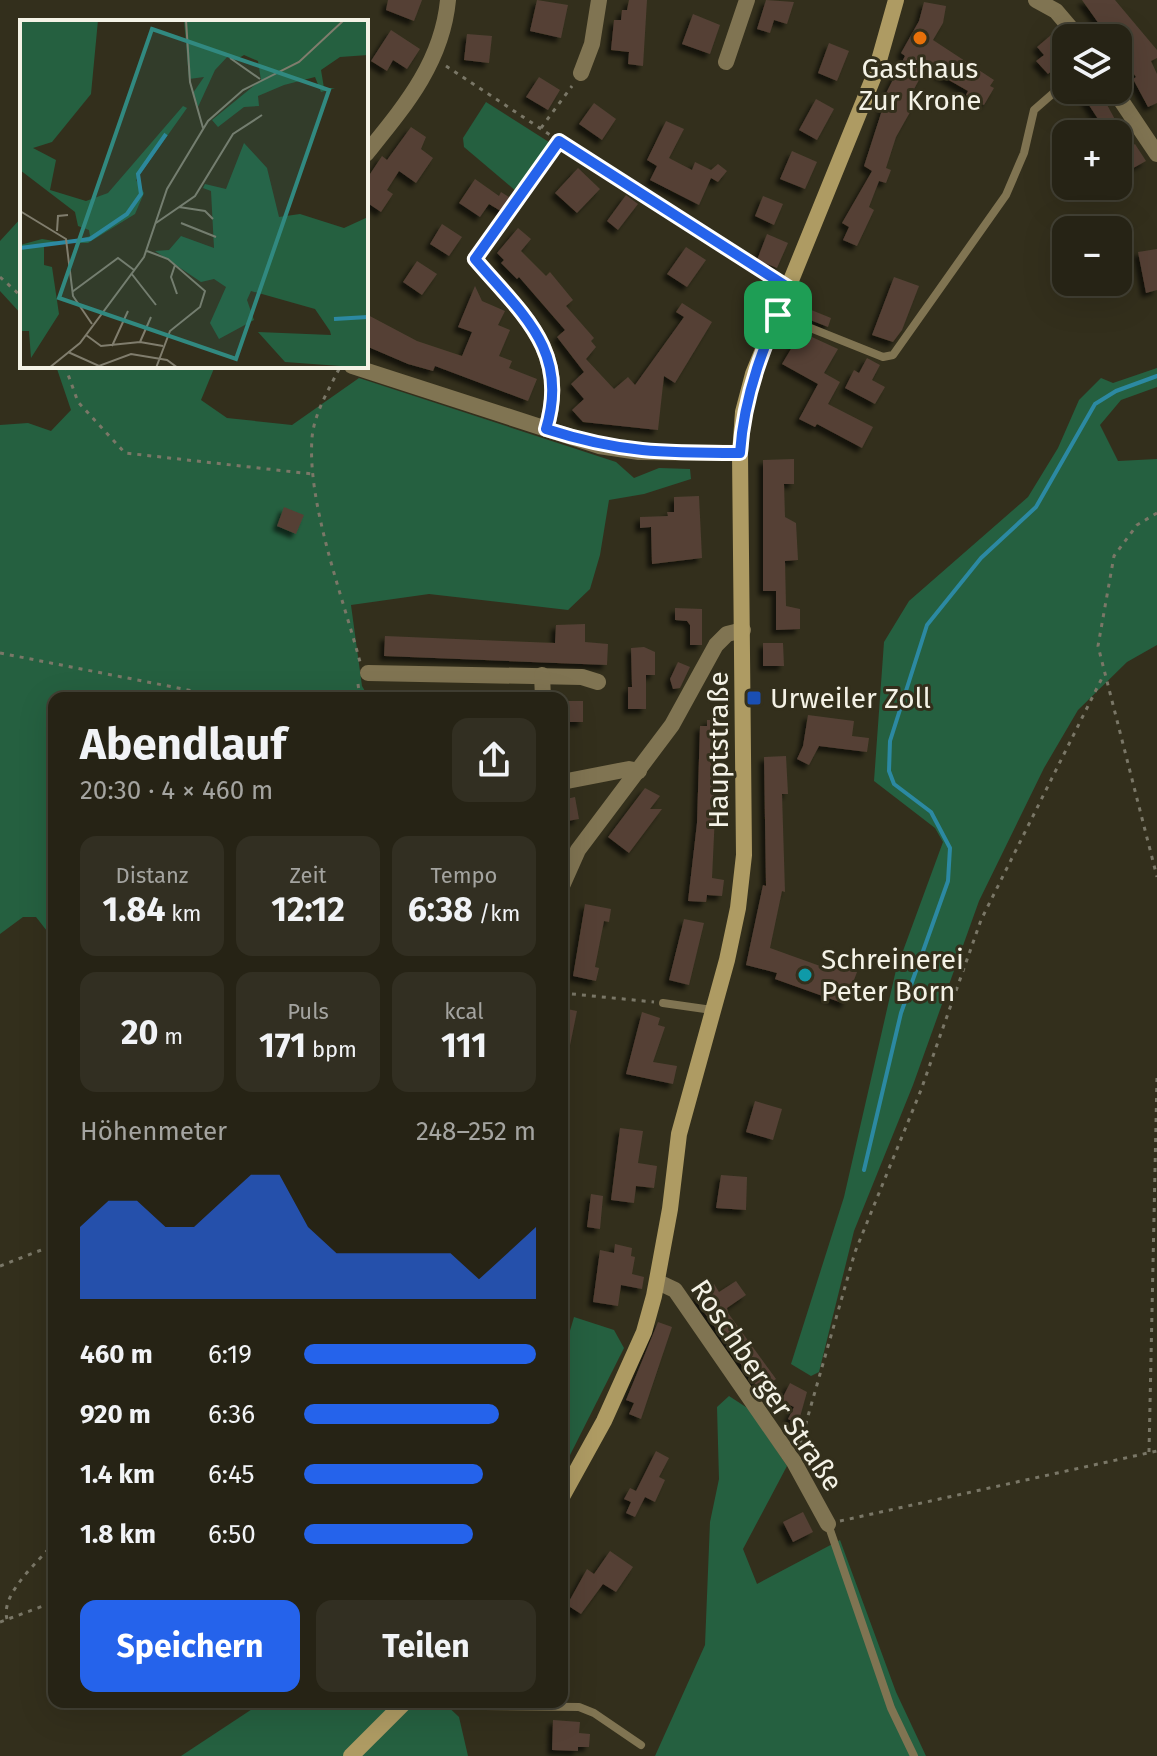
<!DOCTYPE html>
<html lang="de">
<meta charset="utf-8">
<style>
:root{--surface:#262315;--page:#322f22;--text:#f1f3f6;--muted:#a4a4a0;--line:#424034;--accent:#2563eb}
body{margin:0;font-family:"Fira Sans",sans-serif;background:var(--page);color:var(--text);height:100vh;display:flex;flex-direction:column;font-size:30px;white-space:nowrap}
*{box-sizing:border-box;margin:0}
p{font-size:26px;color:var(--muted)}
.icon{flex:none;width:44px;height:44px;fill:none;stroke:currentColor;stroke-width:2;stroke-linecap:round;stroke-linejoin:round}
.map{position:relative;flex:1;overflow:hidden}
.drawer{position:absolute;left:48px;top:692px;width:520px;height:1016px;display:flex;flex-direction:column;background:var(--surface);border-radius:16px;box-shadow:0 8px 32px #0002,0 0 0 2px var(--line)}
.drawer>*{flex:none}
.tools{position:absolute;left:1052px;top:24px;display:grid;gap:16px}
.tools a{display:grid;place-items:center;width:80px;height:80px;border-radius:16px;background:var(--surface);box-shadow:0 8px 32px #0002,0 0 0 2px var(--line);font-size:40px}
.pin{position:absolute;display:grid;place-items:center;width:68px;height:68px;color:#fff;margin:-34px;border-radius:16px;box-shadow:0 4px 12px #0006}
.round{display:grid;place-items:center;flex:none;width:84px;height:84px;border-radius:16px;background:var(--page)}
.summary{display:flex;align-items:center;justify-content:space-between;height:136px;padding:0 32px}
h1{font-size:44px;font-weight:700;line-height:60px}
.metrics{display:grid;grid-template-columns:repeat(3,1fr);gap:12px;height:136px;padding:8px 32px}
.metrics div{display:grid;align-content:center;border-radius:16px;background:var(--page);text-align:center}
.metrics b{font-size:34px;font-weight:700}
.metrics small{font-size:22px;font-weight:400}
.metrics p{font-size:22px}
.chart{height:224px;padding:16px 32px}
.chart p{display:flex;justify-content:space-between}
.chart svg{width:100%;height:144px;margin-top:8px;fill:var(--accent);opacity:.7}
.primary-button{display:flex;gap:16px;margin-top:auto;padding:16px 32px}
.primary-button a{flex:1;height:92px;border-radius:16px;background:var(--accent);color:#fff;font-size:32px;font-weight:700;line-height:92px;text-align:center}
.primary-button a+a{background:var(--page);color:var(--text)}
ul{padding:0 32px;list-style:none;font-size:26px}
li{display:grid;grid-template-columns:128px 96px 1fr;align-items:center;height:60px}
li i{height:20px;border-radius:10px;background:var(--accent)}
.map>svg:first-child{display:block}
.green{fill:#256040}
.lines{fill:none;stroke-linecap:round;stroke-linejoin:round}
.stream{stroke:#2c89a2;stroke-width:4}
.building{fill:#544135;filter:url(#shadow)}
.path{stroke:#7a7767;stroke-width:3;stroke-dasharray:4 6;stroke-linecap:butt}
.service{stroke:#807452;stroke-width:8}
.minor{stroke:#807452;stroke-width:16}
.secondary{stroke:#ae9b63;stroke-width:16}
.route-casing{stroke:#fff;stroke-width:16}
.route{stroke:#2563eb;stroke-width:10}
.food-dot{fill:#e8710a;stroke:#332f1c;stroke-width:3}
.transit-dot{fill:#1a4fb4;stroke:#332f1c;stroke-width:3}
.culture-dot{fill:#0f9aa8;stroke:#332f1c;stroke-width:3}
.labels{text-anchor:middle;stroke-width:6;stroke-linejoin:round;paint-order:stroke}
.poi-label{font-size:28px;fill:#f4f2e6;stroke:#332f1c;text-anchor:start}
.street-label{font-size:28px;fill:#f4f2e6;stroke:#332f1c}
.inset-river{fill:none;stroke:#2c89a2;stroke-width:4}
.inset-road{fill:none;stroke:#807d6d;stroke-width:2}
.view{fill:#318980;fill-opacity:0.15;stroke:#318980;stroke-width:4}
.inset-edge{fill:none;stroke:#f4f2e6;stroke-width:4}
</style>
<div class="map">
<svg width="1157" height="1756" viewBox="0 0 1157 1756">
<defs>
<filter id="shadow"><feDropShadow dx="-4.5" dy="4.5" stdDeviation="2" flood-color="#0009"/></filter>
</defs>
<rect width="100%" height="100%" fill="#332f1c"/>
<!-- green -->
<g class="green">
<path d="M486 102 552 144 517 192 464 147 463 138Z"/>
<path d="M22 217V315L0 291V241Z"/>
<path d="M56 366H215L201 400 227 418 292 425 359 378 616 462 634 478 659 468 690 469 691 479 644 494 609 500 600 555 590 589 568 610 429 594 351 605 362 686 369 698H54V940L36 917H23L0 934V425L28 423 51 431 71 410Z"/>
<path d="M1157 368V387L1121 400 1100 425 1118 461 1157 459V645L1127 662 1078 710 1044 768 979 901 913 1085 854 1231 819 1372 811 1376 791 1364 844 1197 896 970 943 842 935 828 874 781 884 642 909 601 1028 497 1058 448 1079 400 1101 378 1113 383Z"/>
<path d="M574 1317 614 1330 624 1348 562 1471V1358Z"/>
<path d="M729 1396 749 1409 787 1466 743 1549 757 1584 840 1540 896 1692 926 1756H655L705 1645 710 1522 719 1479 717 1407Z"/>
<path d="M263 1702H443L459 1717 468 1756H181Z"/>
</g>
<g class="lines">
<!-- stream -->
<path class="stream" d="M864 1170 901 1013 948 881 950 848 931 812 894 784 889 771 890 741 927 625 981 558 1036 507 1095 404 1116 391 1157 376"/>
</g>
<!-- building -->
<g class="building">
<path d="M388 0H422L414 21 386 10Z"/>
<path d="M537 0 568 5 561 38 530 31Z"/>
<path d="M629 0H647L643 66 628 64 629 52 611 50 614 20H621L622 10H627Z"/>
<path d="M766 0 794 2 787 24 774 20 770 33 757 29Z"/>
<path d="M1082 0H1115L1157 50V58L1151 61 1157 74V103L1148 107 1133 79 1136 77 1118 52V38H1109Z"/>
<path d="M924 2 946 6 943 23 933 40 994 80 990 86 994 88 984 105 966 95 968 91 926 67 907 102 914 105 896 137 886 168 891 170 886 183 879 181 869 207 874 210 857 246 843 240 849 227 842 223 872 171 864 166 883 107 880 105 905 56 901 53 919 21Z"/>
<path d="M693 14 720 25 710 54 682 44Z"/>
<path d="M391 30 420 49 407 69 393 60 387 71 371 61Z"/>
<path d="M467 34 492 36 489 63 464 60Z"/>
<path d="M1051 35 1066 53V59L1048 74 1036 61 1044 55 1037 47Z"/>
<path d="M829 43 849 51 837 81 818 73Z"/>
<path d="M539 77 560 90 548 110 526 97Z"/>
<path d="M1079 90H1099L1130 147 1135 144 1146 161 1128 171 1118 154V134H1079L1100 122Z"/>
<path d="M816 99 834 109 817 140 799 130Z"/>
<path d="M594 103 616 119 602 140 579 124Z"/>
<path d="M666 121 684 129 669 158 692 170 695 162 711 170 718 164 727 171 718 182 711 178 699 205 650 180 657 166 647 160Z"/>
<path d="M411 127 426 137 421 149 433 158 416 183 399 171 387 190 393 194 381 212 366 202V180L382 156 387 160Z"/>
<path d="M792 151 817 162 805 189 780 179Z"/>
<path d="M578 168 600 189 577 213 555 193Z"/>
<path d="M475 179 499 196 501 192 512 199 504 213 489 204 480 217 459 203Z"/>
<path d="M626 195 638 204 618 230 607 221Z"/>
<path d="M763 196 783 204 774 225 755 216Z"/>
<path d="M442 224 462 237 449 256 430 244Z"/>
<path d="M518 228 531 239 521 251 546 276 550 272 573 300 566 306 594 338 591 341 596 347 586 359 614 389 628 377 635 385 684 317 676 312 682 303 712 322 675 383 664 376 658 430 583 422 572 410 584 399 571 384 584 372 557 337 565 330 519 277 517 279 501 263 504 260 497 253Z"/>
<path d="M767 234 788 243 777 268 757 260Z"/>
<path d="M686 247 706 260 687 287 667 274Z"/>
<path d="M1157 249V290L1146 293 1138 252Z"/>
<path d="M417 261 437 274 422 295 403 282Z"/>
<path d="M894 277 919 286 902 330 893 342 872 335Z"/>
<path d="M475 286 482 301 505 311 498 325 510 330 499 356 512 361 509 368 537 379 528 401 435 366 433 371 408 364 366 346V314L417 341 462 356 472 332 458 327Z"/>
<path d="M794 303 831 318 828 327 790 312Z"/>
<path d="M801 332 838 349 824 373 840 382 828 404 873 427 862 448 817 424 815 427 799 419 818 384 782 364Z"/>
<path d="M867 358 880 365 872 380 885 387 875 404 845 388 854 370 859 373Z"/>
<path d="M794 459V484H784L785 517 796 523 798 560 785 561 786 606 800 609V629L776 630V591H763V460Z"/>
<path d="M699 496 702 558 652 564 651 527 640 528V517L668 516 667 512H674V497Z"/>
<path d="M284 507 304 515 296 534 277 526Z"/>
<path d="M675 608 702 609V645H690V625L687 621 675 620Z"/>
<path d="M585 624V642L608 644 607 665 384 656 385 636 555 643 556 625Z"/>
<path d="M763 643H783L784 666H763Z"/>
<path d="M644 647 655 652V675H646V709H628V687H632L631 648Z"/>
<path d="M678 662 690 667 680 688 673 689 670 679Z"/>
<rect x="562" y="701" width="21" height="21"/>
<path d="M808 715 854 721 852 736 869 738 867 752 819 746 809 765 797 759 803 746Z"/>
<path d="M707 720H718V799L729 800 728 815 715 814 712 878 724 880 722 896 707 895 706 902 688 901 697 823 700 726H707Z"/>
<path d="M786 756 788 794H782L785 892 782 891 770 948 834 971 836 964 857 972 845 1004 775 979 777 973 746 965 763 885 766 886 764 757Z"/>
<path d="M645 788 660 796 650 809H662L629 853 608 837Z"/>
<path d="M575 797 579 819 562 822V800Z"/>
<path d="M585 904 611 909 609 922 604 921 595 967 599 968 596 981 573 976Z"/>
<path d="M684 919 704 923 689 985 669 980Z"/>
<path d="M562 1008 577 1011 567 1060H562Z"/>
<path d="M642 1012 660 1018 658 1025 665 1027 653 1062 677 1066 673 1084 626 1074Z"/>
<path d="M755 1101 782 1109 773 1140 746 1132Z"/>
<path d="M620 1128 643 1131 638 1163 657 1166 654 1188 636 1186 634 1203 611 1200Z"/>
<path d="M721 1175 747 1177 746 1210 716 1208Z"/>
<path d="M591 1194 603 1196 600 1229 587 1227Z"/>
<path d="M615 1244 632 1248 631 1256 635 1257 632 1274 644 1277 642 1289 621 1285 618 1306 593 1302 600 1250 614 1253Z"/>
<path d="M736 1281 746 1295 727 1308 728 1313 776 1379 760 1391 694 1298 714 1284 719 1292Z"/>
<path d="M658 1322 672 1327 641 1419 629 1414 634 1403 626 1400Z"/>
<path d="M790 1383 807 1392 798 1424 788 1419 794 1407 781 1401Z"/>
<path d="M656 1451 669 1458 659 1477 665 1480 655 1502 645 1497 635 1517 626 1513 631 1502 624 1499 630 1488 636 1491Z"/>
<path d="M803 1512 813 1532 793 1542 783 1522Z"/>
<path d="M610 1551 633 1567 616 1592 603 1584 581 1614 567 1605 587 1569 594 1574Z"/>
<path d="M553 1720 580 1722 579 1733 590 1734 589 1747H578V1751L552 1750Z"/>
</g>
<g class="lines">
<!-- path -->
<g class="path">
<path d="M446 66 570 148"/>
<path d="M541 128 572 86"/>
<path d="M483 249 559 141"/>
<path d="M0 277 22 297"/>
<path d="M65 366 78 402 125 453 312 474"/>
<path d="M339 369C328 391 314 414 312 438 307 504 343 597 360 662"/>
<path d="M1157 513 1137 525 1114 556 1098 646 1157 877"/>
<path d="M0 653 229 698"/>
<path d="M358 684 360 698"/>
<path d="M54 921 50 923 54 943"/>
<path d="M562 993 654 1002"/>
<path d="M0 1266 54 1245"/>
<path d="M800 1444 855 1252 921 1090 981 920 1104 674"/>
<path d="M1149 1452 1157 1077"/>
<path d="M840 1521 1157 1451"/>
<path d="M7 1619C0 1594 39 1561 54 1543"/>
<path d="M0 1622 54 1602"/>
</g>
<!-- service -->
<g class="service">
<path d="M580 154 788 288"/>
<path d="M778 315 883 357 893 355 1006 195 1024 153 1034 110 1066 82"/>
<path d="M663 1003 712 1010"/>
<path d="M828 1524 891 1708 914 1756"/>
<path d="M460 1702 484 1706 579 1707 594 1713 641 1745"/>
</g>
<!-- minor -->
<g class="minor">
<path d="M1036 0 1056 11 1079 38"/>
<path d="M726 62 747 0"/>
<path d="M581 73 592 44 599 0"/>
<path d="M1114 90 1157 154"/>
<path d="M366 154C404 107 442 63 448 0"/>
<path d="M475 259C522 314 570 351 546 429"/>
<path d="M352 366 599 446 639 452 740 453"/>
<path d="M368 673 582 677 598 682"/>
<path d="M542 675 543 698"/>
<path d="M562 782 629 769 639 771"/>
<path d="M562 886 578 850 672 725 716 645 727 634 743 630"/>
<path d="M658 1282 675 1290 794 1462 828 1524"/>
</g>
<!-- secondary -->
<g class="secondary">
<path d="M562 1497 604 1421 644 1332 654 1296 670 1209 679 1134 727 960 738 908 744 855 740 453 743 412 753 374 876 71 896 0"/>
<path d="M351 1756 405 1702"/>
</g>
</g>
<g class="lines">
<defs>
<path id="route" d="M559 141 789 288C765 343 744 393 740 453 664 453 620 453 546 429 570 351 522 314 475 259Z"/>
</defs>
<!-- route casing -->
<use href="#route" class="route-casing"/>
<!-- route -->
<use href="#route" class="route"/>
</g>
<!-- markers -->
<circle class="food-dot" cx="920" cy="38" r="8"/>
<rect class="transit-dot" x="746" y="690" width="16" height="16" rx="4"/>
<circle class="culture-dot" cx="805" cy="975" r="8"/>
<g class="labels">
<!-- poi labels -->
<g class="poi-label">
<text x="920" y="78" text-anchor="middle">Gasthaus<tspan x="920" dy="32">Zur Krone</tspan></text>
<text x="770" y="708">Urweiler Zoll</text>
<text x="821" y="969">Schreinerei<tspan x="821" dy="32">Peter Born</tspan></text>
</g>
<!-- street labels -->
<g class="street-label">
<text transform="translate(718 750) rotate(-90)" y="10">Hauptstraße</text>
<text transform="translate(767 1385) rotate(56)" y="10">Roschberger Straße</text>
</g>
</g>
<!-- overview -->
<g transform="translate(20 20)">
<rect width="348" height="348" fill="#332f1c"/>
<path d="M0 0H78L71 74 32 122 13 128 36 140 30 170 66 181 88 173 163 86 167 88 116 160 124 173 115 194 68 223H49L70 216 69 210 58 206 55 192 0 150ZM164 0H348V35L320 37 301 50 304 68H315L301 72 295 57 264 65 238 76 239 86 224 87 198 107 192 100 241 60 238 41 224 35 214 41 209 35 195 50 178 87 173 73 184 57 169 59ZM224 123 247 148 259 197 280 194 324 208 348 197V348L265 342 238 312 311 315 310 311 295 289 231 271 227 280 234 300 199 319 190 303 206 267 194 259 181 262 135 231 149 230 161 216 194 228 191 171 183 168 185 164 206 169ZM22 219 46 223 24 225V245L32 247 39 294 11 338 9 311H0V225Z" fill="#256040"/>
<path class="inset-river" d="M0 228 70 219 107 194 121 174 118 154 146 114M314 299 348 297"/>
<path class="inset-road" d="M166 0 170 62 183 108M210 38 240 59M159 187 185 191 193 199M0 191 46 219 53 276 72 304M136 203 175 176 213 114 242 95M161 203 196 217M37 211 38 196 48 195M127 231 148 239 185 271 180 287 150 311 136 348M155 245 151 257 157 274M111 253 136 285M52 272 98 238 114 250M66 315 81 326 120 322 143 326M120 322 131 297M92 326 108 291M48 332 79 346 111 334 147 340 158 348M29 348 60 323 124 237 147 169 188 101 223 70 279 42 324 0"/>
<path class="view" d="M132 9 309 70 216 339 39 278Z"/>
<rect width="348" height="348" class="inset-edge"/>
</g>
</svg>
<div class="tools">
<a><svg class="icon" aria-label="layers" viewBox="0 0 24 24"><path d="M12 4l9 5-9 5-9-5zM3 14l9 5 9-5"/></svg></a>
<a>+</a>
<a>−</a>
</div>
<div class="pin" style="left:778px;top:315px;background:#1e9e55"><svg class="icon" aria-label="arrive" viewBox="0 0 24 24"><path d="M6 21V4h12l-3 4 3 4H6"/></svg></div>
<section class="drawer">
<div class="summary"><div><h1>Abendlauf</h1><p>20:30 · 4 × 460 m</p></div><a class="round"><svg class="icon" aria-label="share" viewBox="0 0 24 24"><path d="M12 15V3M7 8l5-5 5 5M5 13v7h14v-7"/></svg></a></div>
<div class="metrics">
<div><p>Distanz</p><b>1.84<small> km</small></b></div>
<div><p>Zeit</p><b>12:12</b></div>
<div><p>Tempo</p><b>6:38<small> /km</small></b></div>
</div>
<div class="metrics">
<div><b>20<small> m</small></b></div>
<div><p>Puls</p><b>171<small> bpm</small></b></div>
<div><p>kcal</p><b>111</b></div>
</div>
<div class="chart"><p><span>Höhenmeter</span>248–252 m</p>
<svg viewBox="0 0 160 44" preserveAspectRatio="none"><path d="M0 44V22L10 14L20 14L30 22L40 22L50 14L60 6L70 6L80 22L90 30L100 30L110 30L120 30L130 30L140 38L150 30L160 22V44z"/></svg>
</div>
<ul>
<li><b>460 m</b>6:19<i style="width:100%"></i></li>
<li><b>920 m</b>6:36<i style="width:84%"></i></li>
<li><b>1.4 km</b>6:45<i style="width:77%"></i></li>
<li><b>1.8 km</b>6:50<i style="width:73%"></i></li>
</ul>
<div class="primary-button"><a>Speichern</a><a>Teilen</a></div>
</section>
</div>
